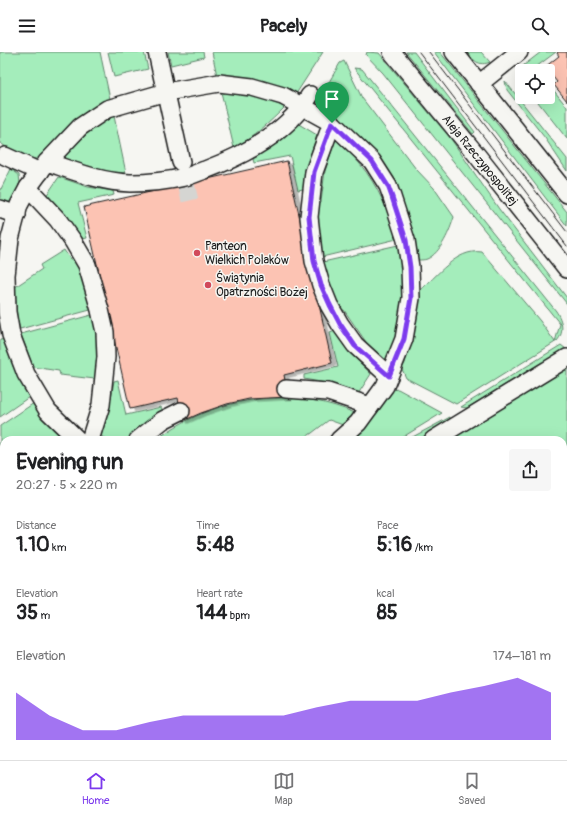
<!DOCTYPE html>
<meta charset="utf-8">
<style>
:root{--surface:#fff;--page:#f6f6f6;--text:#202124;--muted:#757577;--line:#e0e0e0;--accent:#7c3aed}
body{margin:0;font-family:Pangolin,sans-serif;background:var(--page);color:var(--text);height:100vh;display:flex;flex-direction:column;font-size:15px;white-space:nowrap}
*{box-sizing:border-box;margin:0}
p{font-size:13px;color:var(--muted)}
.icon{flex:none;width:22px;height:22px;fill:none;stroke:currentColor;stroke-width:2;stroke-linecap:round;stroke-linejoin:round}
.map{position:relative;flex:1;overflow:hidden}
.details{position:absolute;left:0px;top:384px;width:567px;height:324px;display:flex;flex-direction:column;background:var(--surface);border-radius:12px 12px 0 0;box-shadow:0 4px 16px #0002}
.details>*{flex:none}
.fabs{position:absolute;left:515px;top:12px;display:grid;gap:8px}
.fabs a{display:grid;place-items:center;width:40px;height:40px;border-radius:4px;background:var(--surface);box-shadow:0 4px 16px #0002;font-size:20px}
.pin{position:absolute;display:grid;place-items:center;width:34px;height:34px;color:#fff;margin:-41px -17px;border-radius:50% 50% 50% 0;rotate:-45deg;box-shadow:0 0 4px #0007}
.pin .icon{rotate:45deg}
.round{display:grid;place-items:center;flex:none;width:42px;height:42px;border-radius:4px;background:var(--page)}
.summary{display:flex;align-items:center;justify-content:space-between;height:68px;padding:0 16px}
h1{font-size:22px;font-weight:800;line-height:30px}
.stats{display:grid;grid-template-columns:repeat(3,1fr);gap:6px;height:68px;padding:4px 16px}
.stats div{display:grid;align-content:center}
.stats b{font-size:20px;font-weight:800}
.stats small{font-size:11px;font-weight:400}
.stats p{font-size:11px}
.chart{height:112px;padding:8px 16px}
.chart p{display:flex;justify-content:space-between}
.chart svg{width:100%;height:72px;margin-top:4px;fill:var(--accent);opacity:.7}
header{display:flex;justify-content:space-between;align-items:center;height:52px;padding:0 16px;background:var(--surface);font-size:18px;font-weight:800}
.tab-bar{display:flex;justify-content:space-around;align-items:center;height:56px;border-top:1px solid var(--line);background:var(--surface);font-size:11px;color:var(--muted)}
.tab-bar a{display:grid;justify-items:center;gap:2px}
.tab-bar .current{color:var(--accent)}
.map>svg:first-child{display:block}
.green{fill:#a4edbb;stroke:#60846c}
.building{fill:#fcc3b3;stroke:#1c1c1c;filter:url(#shadow)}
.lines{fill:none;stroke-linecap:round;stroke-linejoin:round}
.minor-tunnel{stroke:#d5d5d2;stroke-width:17;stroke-dasharray:17 8;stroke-linecap:butt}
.minor-casing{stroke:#1c1c1c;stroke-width:20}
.minor{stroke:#f6f6f2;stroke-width:17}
.tram{stroke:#1c1c1c;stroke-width:1}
.route-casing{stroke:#fff;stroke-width:8}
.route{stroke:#7c3aed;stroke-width:5}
.poi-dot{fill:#d1495b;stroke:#f6f6f2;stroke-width:1.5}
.labels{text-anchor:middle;stroke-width:3;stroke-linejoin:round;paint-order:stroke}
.street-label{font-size:12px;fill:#1c1c1c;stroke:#f6f6f2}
.poi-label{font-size:12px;fill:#1c1c1c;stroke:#f6f6f2;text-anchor:start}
</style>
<header><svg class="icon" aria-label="menu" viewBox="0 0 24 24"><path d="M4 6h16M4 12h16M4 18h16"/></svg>Pacely<svg class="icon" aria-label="search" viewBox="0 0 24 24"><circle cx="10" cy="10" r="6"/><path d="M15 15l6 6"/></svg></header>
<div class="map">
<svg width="567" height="708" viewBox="0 0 567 708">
<defs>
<filter id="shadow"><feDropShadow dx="4.5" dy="2.5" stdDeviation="0" flood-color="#0004"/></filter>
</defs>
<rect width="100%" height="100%" fill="#f6f6f2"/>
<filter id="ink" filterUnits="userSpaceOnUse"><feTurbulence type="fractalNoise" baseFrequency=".025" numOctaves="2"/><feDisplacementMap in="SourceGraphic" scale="8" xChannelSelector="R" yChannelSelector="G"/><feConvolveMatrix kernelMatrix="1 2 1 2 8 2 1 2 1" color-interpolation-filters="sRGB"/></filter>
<g filter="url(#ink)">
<!-- green -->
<g class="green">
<path d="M0 0H100L110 47 41 105C27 112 12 98 0 91Z"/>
<path d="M108 0H144L148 17 114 25Z"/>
<path d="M168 0H203L204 5 171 13Z"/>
<path d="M212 0H323L296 42 217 24Z"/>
<path d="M367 0 379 1 451 87 499 157 567 246V252L383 21 366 3Z"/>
<path d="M406 0H414L475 80 473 82Z"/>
<path d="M434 0H440L567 160V174Z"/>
<path d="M467 0H481L490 10C479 15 473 8 467 0Z"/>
<path d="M541 0H556L536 15 539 19H522V30L519 17Z"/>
<path d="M344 9 362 46 416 117 434 136 454 165C450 178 441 201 427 207 424 208 421 208 418 208 410 144 372 86 317 51L340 11Z"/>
<path d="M354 16 362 17 556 259C562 268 565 280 557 289L456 352 406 326 402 317 405 311 417 264 418 240C437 225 456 196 482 200L540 269 555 290 560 272Z"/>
<path d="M505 29 567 107V119L545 86 507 38Z"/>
<path d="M551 35 567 55V87L538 50 539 45H548V38Z"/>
<path d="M221 40 254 44 285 55C270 70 253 86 234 96Z"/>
<path d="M114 64 126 121 104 119 62 106C78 90 93 74 114 64Z"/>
<path d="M297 71 317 83C311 101 305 118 303 137L298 138 290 104 254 111 253 107 278 90Z"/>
<path d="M336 86C344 95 353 103 360 112 378 134 389 160 397 187L322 205 315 152 321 150 325 119Z"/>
<path d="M11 117 19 123 20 131 9 156 0 152V139Z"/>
<path d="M59 125 88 135 113 139 114 143 78 151 87 186 83 187 64 162 46 144Z"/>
<path d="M398 193C406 235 403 271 386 311L366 290 344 258 341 259 326 226 323 210Z"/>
<path d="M64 198 70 207H75L85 227 94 257 20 277 17 267 15 235 42 217 40 213Z"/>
<path d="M95 262 98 276 99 314 96 315 95 327 60 323 59 319 33 315 21 282Z"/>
<path d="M335 279 345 295 371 322 358 342 331 332 304 327V323L338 315 330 281Z"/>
<path d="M5 287 13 314 29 345 0 365V288Z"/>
<path d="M561 293 566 297 543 311 542 310 467 356 461 355Z"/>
<path d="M567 315V708H502V704H563V388H450Z"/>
<path d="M118 328 126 363 161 355 163 359 149 368 127 388H107L100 383 110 352 114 329Z"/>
<path d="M398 337 442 361 398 388H352L368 372 392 338Z"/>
<path d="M270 346C302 345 326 349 355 361L343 373 329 368 312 381 301 388H156C190 362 228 349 270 346Z"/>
<path d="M34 351C44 365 53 377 66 388H4V488L0 483V374Z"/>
<path d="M450 365V368L418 388H407Z"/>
<path d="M336 704H356L357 708H337Z"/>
<path d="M472 704H496L497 708H454Z"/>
</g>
<!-- building -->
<g class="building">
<path d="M558 0H567V49L554 33 557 30 545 15 559 4 557 1Z"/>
<path d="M287 109 332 311 284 323 288 345 249 347 227 352 201 361 183 369 178 346 130 357 84 155Z"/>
<path d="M4 697V704H27L28 708H0V699Z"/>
<path d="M108 704H155L156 708H109Z"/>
<path d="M236 704H292L293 708H237Z"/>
<path d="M363 704H472L454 708H366L365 706 364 707Z"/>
</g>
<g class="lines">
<!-- minor-tunnel -->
<path class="minor-tunnel" d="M186 132 191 153"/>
<defs>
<g id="minor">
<path d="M157 0 181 110"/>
<path d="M392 0 476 102 567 217"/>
<path d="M454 0 567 142"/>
<path d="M479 32 519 0"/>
<path d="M332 71 314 120 309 165 314 209 321 233 329 253 340 272 355 293 389 324"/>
<path d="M5 104 40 120"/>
<path d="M47 110C74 119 101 130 130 131 147 131 168 129 185 125 191 124 198 120 205 118 245 103 287 81 310 43"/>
<path d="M28 136 58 168 73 189 87 213 100 258 105 280 106 305 101 353 90 388"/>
<path d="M0 157 17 163"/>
<path d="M286 337 328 340 370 354"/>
<path d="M78 388 48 359 26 322 11 283 7 260 6 223 10 187 19 153 28 136 47 110 80 75 107 57 166 40 219 31 252 35 283 44 332 71 372 109 388 134 392 145 406 188 410 215 411 246 404 287 385 334 358 371 339 388"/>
<path d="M138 388 163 368 181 359"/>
<path d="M433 388 567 306"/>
<path d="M0 589 4 594"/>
<path d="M0 658 4 656"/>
<path d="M315 704 316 708"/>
</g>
</defs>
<!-- minor casing -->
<use href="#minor" class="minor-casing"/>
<!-- minor -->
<use href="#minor" class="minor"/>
<!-- tram -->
<g class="tram">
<path d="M419 0 567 194"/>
<path d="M429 0 567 180"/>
</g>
</g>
</g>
<g class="lines" filter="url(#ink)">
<defs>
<path id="route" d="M332 71 372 109 388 134 392 145 406 188 410 215 411 246 404 287 389 324 355 294 340 272 330 253 321 233 314 209 309 165 314 120Z"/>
</defs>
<!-- route casing -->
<use href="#route" class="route-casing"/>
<!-- route -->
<use href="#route" class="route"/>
</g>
<!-- markers -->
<g class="poi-dot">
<circle cx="197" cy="201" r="4"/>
<circle cx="208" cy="233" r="4"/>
</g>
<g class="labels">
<!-- street labels -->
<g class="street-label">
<text transform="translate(480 108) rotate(51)" y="4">Aleja Rzeczypospolitej</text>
</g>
<!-- poi labels -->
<g class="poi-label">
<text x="205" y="198">Panteon<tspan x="205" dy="14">Wielkich Polaków</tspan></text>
<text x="216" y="230">Świątynia<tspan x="216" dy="14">Opatrzności Bożej</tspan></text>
</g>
</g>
</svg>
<div class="fabs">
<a><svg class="icon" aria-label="locate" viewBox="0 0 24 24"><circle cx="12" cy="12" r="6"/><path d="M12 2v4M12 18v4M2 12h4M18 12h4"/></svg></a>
</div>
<div class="pin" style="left:332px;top:71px;background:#1e9e55"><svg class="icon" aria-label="arrive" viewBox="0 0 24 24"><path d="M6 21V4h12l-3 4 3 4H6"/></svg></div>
<section class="details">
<div class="summary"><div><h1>Evening run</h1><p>20:27 · 5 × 220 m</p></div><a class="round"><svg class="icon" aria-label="share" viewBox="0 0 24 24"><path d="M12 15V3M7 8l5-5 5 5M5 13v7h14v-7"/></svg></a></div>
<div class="stats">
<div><p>Distance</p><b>1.10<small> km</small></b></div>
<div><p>Time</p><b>5:48</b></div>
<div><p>Pace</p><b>5:16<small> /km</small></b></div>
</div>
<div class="stats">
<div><p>Elevation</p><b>35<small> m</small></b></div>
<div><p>Heart rate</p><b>144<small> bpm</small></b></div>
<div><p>kcal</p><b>85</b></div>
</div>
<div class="chart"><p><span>Elevation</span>174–181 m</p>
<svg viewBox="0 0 160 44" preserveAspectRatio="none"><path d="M0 44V15L10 29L20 38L30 38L40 33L50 29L60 29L70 29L80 29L90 24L100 20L110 20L120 20L130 15L140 11L150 6L160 15V44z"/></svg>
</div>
</section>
</div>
<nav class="tab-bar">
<a class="current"><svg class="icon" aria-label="home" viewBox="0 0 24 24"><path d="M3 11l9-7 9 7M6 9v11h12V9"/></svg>Home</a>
<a><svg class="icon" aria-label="map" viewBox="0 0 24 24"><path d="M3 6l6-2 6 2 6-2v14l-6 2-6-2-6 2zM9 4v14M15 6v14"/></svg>Map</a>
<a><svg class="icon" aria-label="saved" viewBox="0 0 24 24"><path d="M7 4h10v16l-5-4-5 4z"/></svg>Saved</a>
</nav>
